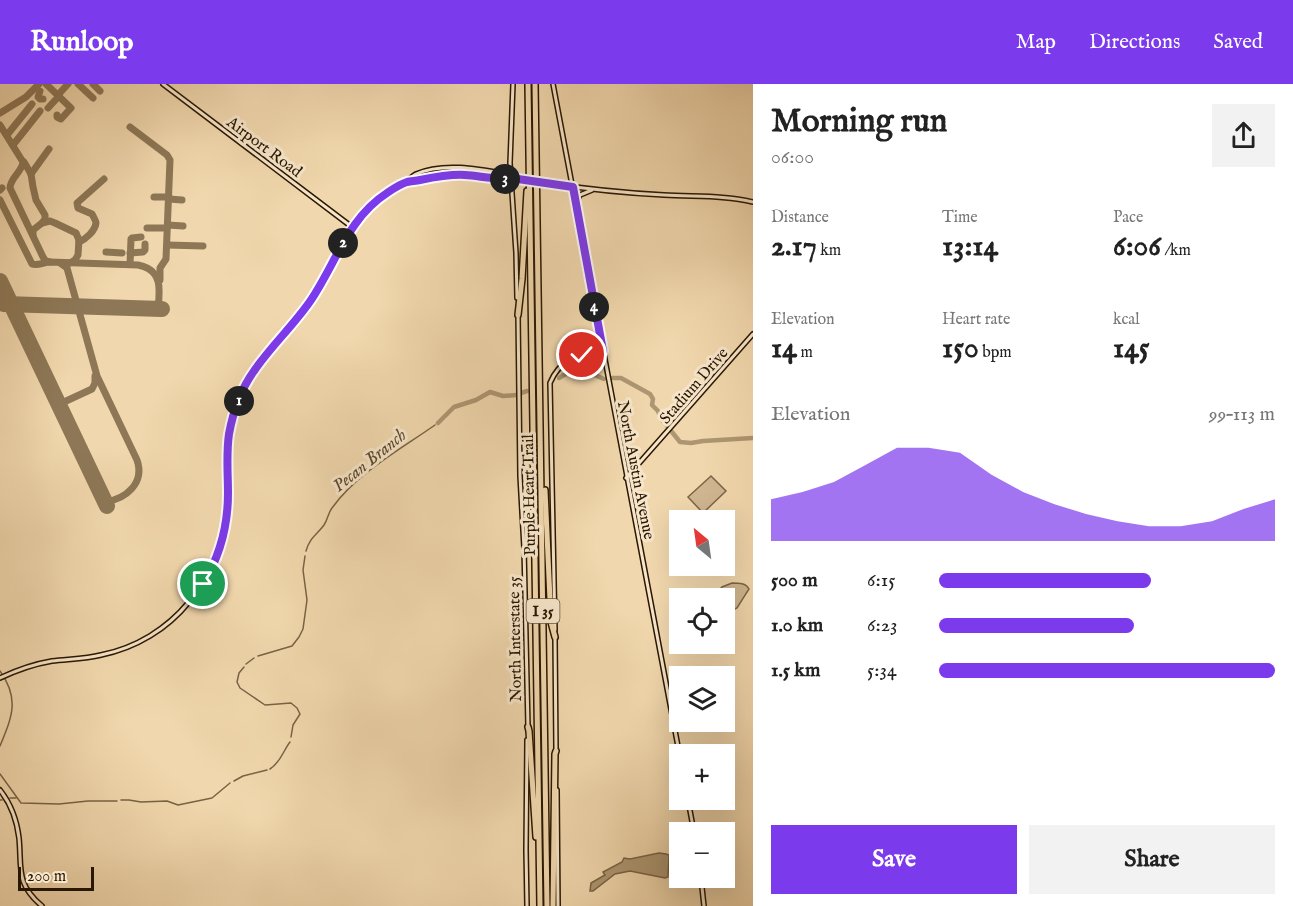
<!DOCTYPE html>
<meta charset="utf-8">
<style>
:root{--surface:#fff;--page:#f2f2f2;--text:#222;--muted:#767676;--accent:#7c3aed}
body{margin:0;font-family:"IM FELL English",serif;background:var(--page);color:var(--text);height:100vh;display:flex;flex-direction:column;font-size:22px;white-space:nowrap}
*{box-sizing:border-box;margin:0}
p{font-size:20px;color:var(--muted)}
.icon{flex:none;width:33px;height:33px;fill:none;stroke:currentColor;stroke-width:2;stroke-linecap:round;stroke-linejoin:round}
.map{position:relative;flex:1;overflow:hidden}
.drawer{display:flex;flex-direction:column;background:var(--surface);width:540px}
.drawer>*{flex:none}
.needle{width:39px;rotate:331deg}
.controls{position:absolute;left:669px;top:426px;display:grid;gap:12px}
.controls a{display:grid;place-items:center;width:66px;height:66px;border-radius:0px;background:var(--surface);box-shadow:0 6px 24px #0002;font-size:30px}
.scale{position:absolute;left:18px;bottom:15px;width:76px;box-sizing:border-box;padding-left:6px;border:3px solid #291700;border-top:0;font-size:16px;line-height:21px;white-space:nowrap;color:#291700;-webkit-text-stroke:4px #f6e5ca;paint-order:stroke}
.pin{position:absolute;display:grid;place-items:center;width:51px;height:51px;color:#fff;margin:-26px;border:3px solid #fff;border-radius:50%;box-shadow:0 2px 6px #0007}
.km{position:absolute;width:30px;height:30px;margin:-15px;border-radius:50%;background:#222;color:#fff;font-size:16px;line-height:30px;text-align:center}
.round{display:grid;place-items:center;flex:none;width:63px;height:63px;border-radius:0px;background:var(--page)}
.summary{display:flex;align-items:center;justify-content:space-between;height:102px;padding:0 18px}
h1{font-size:33px;font-weight:800;line-height:45px}
.figures{display:grid;grid-template-columns:repeat(3,1fr);gap:9px;height:102px;padding:6px 18px}
.figures div{display:grid;align-content:center}
.figures b{font-size:30px;font-weight:800}
.figures small{font-size:16px;font-weight:400}
.figures p{font-size:16px}
.chart{height:168px;padding:12px 18px}
.chart p{display:flex;justify-content:space-between}
.chart svg{width:100%;height:108px;margin-top:6px;fill:var(--accent);opacity:.7}
.button{display:flex;gap:12px;margin-top:auto;padding:12px 18px}
.button a{flex:1;height:69px;border-radius:0px;background:var(--accent);color:#fff;font-size:24px;font-weight:800;line-height:69px;text-align:center}
.button a+a{background:var(--page);color:var(--text)}
ul{padding:0 18px;list-style:none;font-size:20px}
li{display:grid;grid-template-columns:96px 72px 1fr;align-items:center;height:45px}
li i{height:15px;border-radius:8px;background:var(--accent)}
header{display:flex;align-items:center;gap:36px;box-sizing:border-box;height:84px;padding:0 30px;background:var(--accent);color:#fff}
header strong{font-size:28px}
nav{display:flex;gap:33px;margin-inline-start:auto;font-size:21px}
main{display:flex;flex:1;min-height:0}
.map>svg:first-child{display:block}
.green{fill:#cfb690;stroke:#7c6648;stroke-width:1.5}
.water{fill:#ad9672;stroke:#786344;stroke-width:1.5}
.lines{fill:none;stroke-linecap:round;stroke-linejoin:round}
.stream{stroke:#786344;stroke-width:1.5}
.river{stroke:#ad9672;stroke-width:4.5}
.taxiway{stroke:#8d7756;stroke-width:7}
.runway{stroke:#8d7756;stroke-width:16}
.secondary-casing{stroke:#291700;stroke-width:6}
.highway-casing{stroke:#291700;stroke-width:8}
.secondary{stroke:#f6e5ca;stroke-width:3}
.highway{stroke:#f1d7ad;stroke-width:5}
.secondary-bridge-casing{stroke:#291700;stroke-width:6;stroke-linecap:butt}
.secondary-bridge{stroke:#f6e5ca;stroke-width:3}
.route-casing{stroke:#fff;stroke-width:12}
.route{stroke:#7c3aed;stroke-width:8}
.labels{text-anchor:middle;stroke-width:6;stroke-linejoin:round;paint-order:stroke}
.shield{fill:#f6e5ca;stroke:#66553d;stroke-width:1.5}
.shield-label{font-size:15px;font-weight:bold;fill:#291700}
.street-label{font-size:16px;fill:#291700;stroke:#f6e5ca}
.water-label{font-size:18px;font-style:italic;fill:#5e4a2e;stroke:#f6e5ca}
</style>
<header>
<strong>Runloop</strong>
<nav><a>Map</a><a>Directions</a><a>Saved</a></nav>
</header>
<main>
<div class="map">
<svg width="753" height="822" viewBox="0 0 753 822">
<rect width="100%" height="100%" fill="#f1d7ad"/>
<filter id="stains"><feTurbulence type="fractalNoise" baseFrequency=".00333" numOctaves="4"/><feColorMatrix values="0 0 0 0 .2 0 0 0 0 .09 0 0 0 0 .02 0 0 0 .5 -.17"/></filter>
<radialGradient id="worn" r=".72"><stop offset=".6" stop-color="#630" stop-opacity="0"/><stop offset="1" stop-color="#630" stop-opacity=".3"/></radialGradient>
<!-- green -->
<g class="green">
<path d="M711 392 726 407 703 429 688 413Z"/>
<path d="M732 499C739 499 746 499 749 505L737 524 735 525 725 518 724 514H718L714 512 722 503Z"/>
</g>
<!-- water -->
<path class="water" d="M659 769 666 770 669 771 668 793 665 794 630 787 615 790 593 807H590L591 799 605 791 603 788 622 778 624 774 630 775Z"/>
<g class="lines">
<!-- stream -->
<g class="stream">
<path d="M306 467C310 453 317 451 324 441 328 435 328 429 332 424 357 389 401 365 435 341"/>
<path d="M258 572 292 562 299 553 303 545 307 516 303 486 305 472"/>
<path d="M246 580 254 574"/>
<path d="M244 583 239 589 237 598 240 604 265 621 291 619 297 624 300 630 293 641 291 653"/>
<path d="M0 587C20 615 12 633 0 662"/>
<path d="M270 685C281 678 283 667 290 658"/>
<path d="M0 690 21 719 59 720 88 717H117"/>
<path d="M234 697 243 692 267 686"/>
<path d="M10 714H16"/>
<path d="M0 716H2"/>
<path d="M121 716H129L141 718 167 717 178 721 212 714 230 699"/>
</g>
<!-- river -->
<g class="river">
<path d="M559 294C578 282 585 287 604 295"/>
<path d="M612 294H621L650 310 653 315 652 321 658 327 661 335 669 344"/>
<path d="M521 309 527 307"/>
<path d="M438 339 454 323 476 316 490 308 503 312 517 311"/>
<path d="M672 348 680 358 691 359 703 357 753 354"/>
</g>
<!-- taxiway -->
<g class="taxiway">
<path d="M46 0 71 24 61 35 57 33V31"/>
<path d="M78 0 93 14"/>
<path d="M93 0 100 7"/>
<path d="M40 7 38 13 40 15H43"/>
<path d="M58 11 68 0"/>
<path d="M48 24 59 12"/>
<path d="M0 29 26 13 39 0"/>
<path d="M0 41 23 78C22 88 10 94 10 104L43 173 45 176 50 178"/>
<path d="M130 43 167 71 170 76 166 175 160 184V196"/>
<path d="M7 51 32 20"/>
<path d="M13 61 40 27"/>
<path d="M24 78 31 90 33 103 36 116 45 131V135L42 139"/>
<path d="M31 90 49 65"/>
<path d="M0 106 2 104"/>
<path d="M154 113H169"/>
<path d="M169 115 182 116"/>
<path d="M0 116 32 180C38 182 44 178 50 178L138 181C154 184 160 194 159 210 159 216 159 219 156 225"/>
<path d="M168 141 183 142"/>
<path d="M147 144H167"/>
<path d="M33 151V146L42 139 50 137 55 139 76 149 79 156 78 171 75 176 70 179"/>
<path d="M79 158C86 155 95 147 96 139 96 137 93 132 92 130L78 124 77 119 104 95"/>
<path d="M167 161 203 162"/>
<path d="M106 168 122 169"/>
<path d="M130 169 143 168 145 166V160"/>
<path d="M60 179 67 184 97 292 137 376C145 399 126 415 105 418"/>
<path d="M130 180 131 155 132 154 141 153"/>
<path d="M56 314 60 318H64L92 305 95 299V292"/>
<path d="M62 328 61 322 64 318"/>
</g>
<!-- runway -->
<g class="runway">
<path d="M0 197 107 422"/>
<path d="M4 220 162 225"/>
</g>
<defs>
<g id="secondary">
<path d="M163 0 352 143"/>
<path d="M513 0 510 79 516 169 517 214"/>
<path d="M553 0 680 673"/>
<path d="M409 97 454 91 501 96 511 94 518 95"/>
<path d="M547 99C586 105 625 109 664 111 694 113 724 111 753 118"/>
<path d="M576 118 580 111 592 106"/>
<path d="M518 230 520 392 524 464 528 643"/>
<path d="M626 394 753 250"/>
<path d="M555 546 550 299C561 273 578 272 603 267"/>
<path d="M555 553 556 666"/>
<path d="M0 594C17 586 34 580 52 577 68 575 85 575 101 571 136 564 167 545 189 518 211 493 225 461 228 427 230 395 225 364 233 332 246 286 276 264 303 227 321 203 333 175 349 149 362 125 382 111 405 98 409 96 412 92 416 90 443 78 479 85 506 90L509 93"/>
<path d="M0 706C11 720 17 737 19 754 22 784 15 799 42 822"/>
<path d="M557 706 558 822"/>
<path d="M688 716 694 748"/>
<path d="M701 794 704 822"/>
<path d="M527 822 526 766 527 656"/>
</g>
<g id="highway">
<path d="M528 0 540 822"/>
<path d="M535 0 547 822"/>
<path d="M518 231 522 195 527 107"/>
<path d="M545 406 551 538 555 553"/>
<path d="M528 643 529 647 536 753"/>
<path d="M553 822 555 670 556 667"/>
</g>
</defs>
<!-- secondary casing -->
<use href="#secondary" class="secondary-casing"/>
<!-- highway casing -->
<use href="#highway" class="highway-casing"/>
<!-- secondary -->
<use href="#secondary" class="secondary"/>
<!-- highway -->
<use href="#highway" class="highway"/>
<defs>
<path id="secondary-bridge" d="M518 95 547 99"/>
</defs>
<!-- secondary-bridge casing -->
<use href="#secondary-bridge" class="secondary-bridge-casing"/>
<!-- secondary-bridge -->
<use href="#secondary-bridge" class="secondary-bridge"/>
</g>
<g class="lines">
<defs>
<path id="route" d="M203 500C220 472 228 443 228 409 228 390 226 370 229 350 233 328 241 305 254 287 271 262 294 241 311 216 336 179 348 134 387 109 393 105 400 100 407 98 411 97 416 97 420 96 435 93 450 90 465 91 481 92 495 96 511 94L573 103 603 267 582 271"/>
</defs>
<!-- route casing -->
<use href="#route" class="route-casing"/>
<!-- route -->
<use href="#route" class="route"/>
</g>
<g class="labels">
<!-- shield labels -->
<rect class="shield" x="526.5" y="515" width="33" height="24" rx="4.5"/>
<g class="shield-label">
<text x="543" y="532">I 35</text>
</g>
<!-- street labels -->
<g class="street-label">
<text transform="translate(265 62) rotate(37)" y="6">Airport Road</text>
<text transform="translate(693 301) rotate(-49)" y="6">Stadium Drive</text>
<text transform="translate(637 386) rotate(79)" y="6">North Austin Avenue</text>
<text transform="translate(528 411) rotate(-91)" y="6">Purple Heart Trail</text>
<text transform="translate(514 555) rotate(-91)" y="6">North Interstate 35</text>
</g>
<!-- water labels -->
<g class="water-label">
<text transform="translate(369 376) rotate(-39)" y="6">Pecan Branch</text>
</g>
</g>
<rect width="100%" height="100%" filter="url(#stains)"/>
<rect width="100%" height="100%" fill="url(#worn)"/>
</svg>
<div class="controls">
<a><svg class="needle" viewBox="-14 -14 28 28"><path d="M0-13l5 13h-10z" fill="#e53935"/><path d="M0 13l5-13h-10z" fill="#767676"/></svg></a>
<a><svg class="icon" aria-label="locate" viewBox="0 0 24 24"><circle cx="12" cy="12" r="6"/><path d="M12 2v4M12 18v4M2 12h4M18 12h4"/></svg></a>
<a><svg class="icon" aria-label="layers" viewBox="0 0 24 24"><path d="M12 4l9 5-9 5-9-5zM3 14l9 5 9-5"/></svg></a>
<a>+</a>
<a>−</a>
</div>
<div class="scale">200 m</div>
<div class="pin" style="left:203px;top:500px;background:#1e9e55"><svg class="icon" aria-label="arrive" viewBox="0 0 24 24"><path d="M6 21V4h12l-3 4 3 4H6"/></svg></div>
<div class="pin" style="left:582px;top:271px;background:#d93025"><svg class="icon" aria-label="check" viewBox="0 0 24 24"><path d="M5 12l5 5 9-10"/></svg></div>
<b class="km" style="left:239px;top:317px">1</b>
<b class="km" style="left:343px;top:159px">2</b>
<b class="km" style="left:505px;top:95px">3</b>
<b class="km" style="left:594px;top:223px">4</b>
</div>
<section class="drawer">
<div class="summary"><div><h1>Morning run</h1><p>06:00</p></div><a class="round"><svg class="icon" aria-label="share" viewBox="0 0 24 24"><path d="M12 15V3M7 8l5-5 5 5M5 13v7h14v-7"/></svg></a></div>
<div class="figures">
<div><p>Distance</p><b>2.17<small> km</small></b></div>
<div><p>Time</p><b>13:14</b></div>
<div><p>Pace</p><b>6:06<small> /km</small></b></div>
</div>
<div class="figures">
<div><p>Elevation</p><b>14<small> m</small></b></div>
<div><p>Heart rate</p><b>150<small> bpm</small></b></div>
<div><p>kcal</p><b>145</b></div>
</div>
<div class="chart"><p><span>Elevation</span>99–113 m</p>
<svg viewBox="0 0 160 44" preserveAspectRatio="none"><path d="M0 44V27L10 24L20 20L30 13L40 6L50 6L60 8L70 17L80 24L90 29L100 33L110 36L120 38L130 38L140 36L150 31L160 27V44z"/></svg>
</div>
<ul>
<li><b>500 m</b>6:15<i style="width:63%"></i></li>
<li><b>1.0 km</b>6:23<i style="width:58%"></i></li>
<li><b>1.5 km</b>5:34<i style="width:100%"></i></li>
</ul>
<div class="button"><a>Save</a><a>Share</a></div>
</section>
</main>
